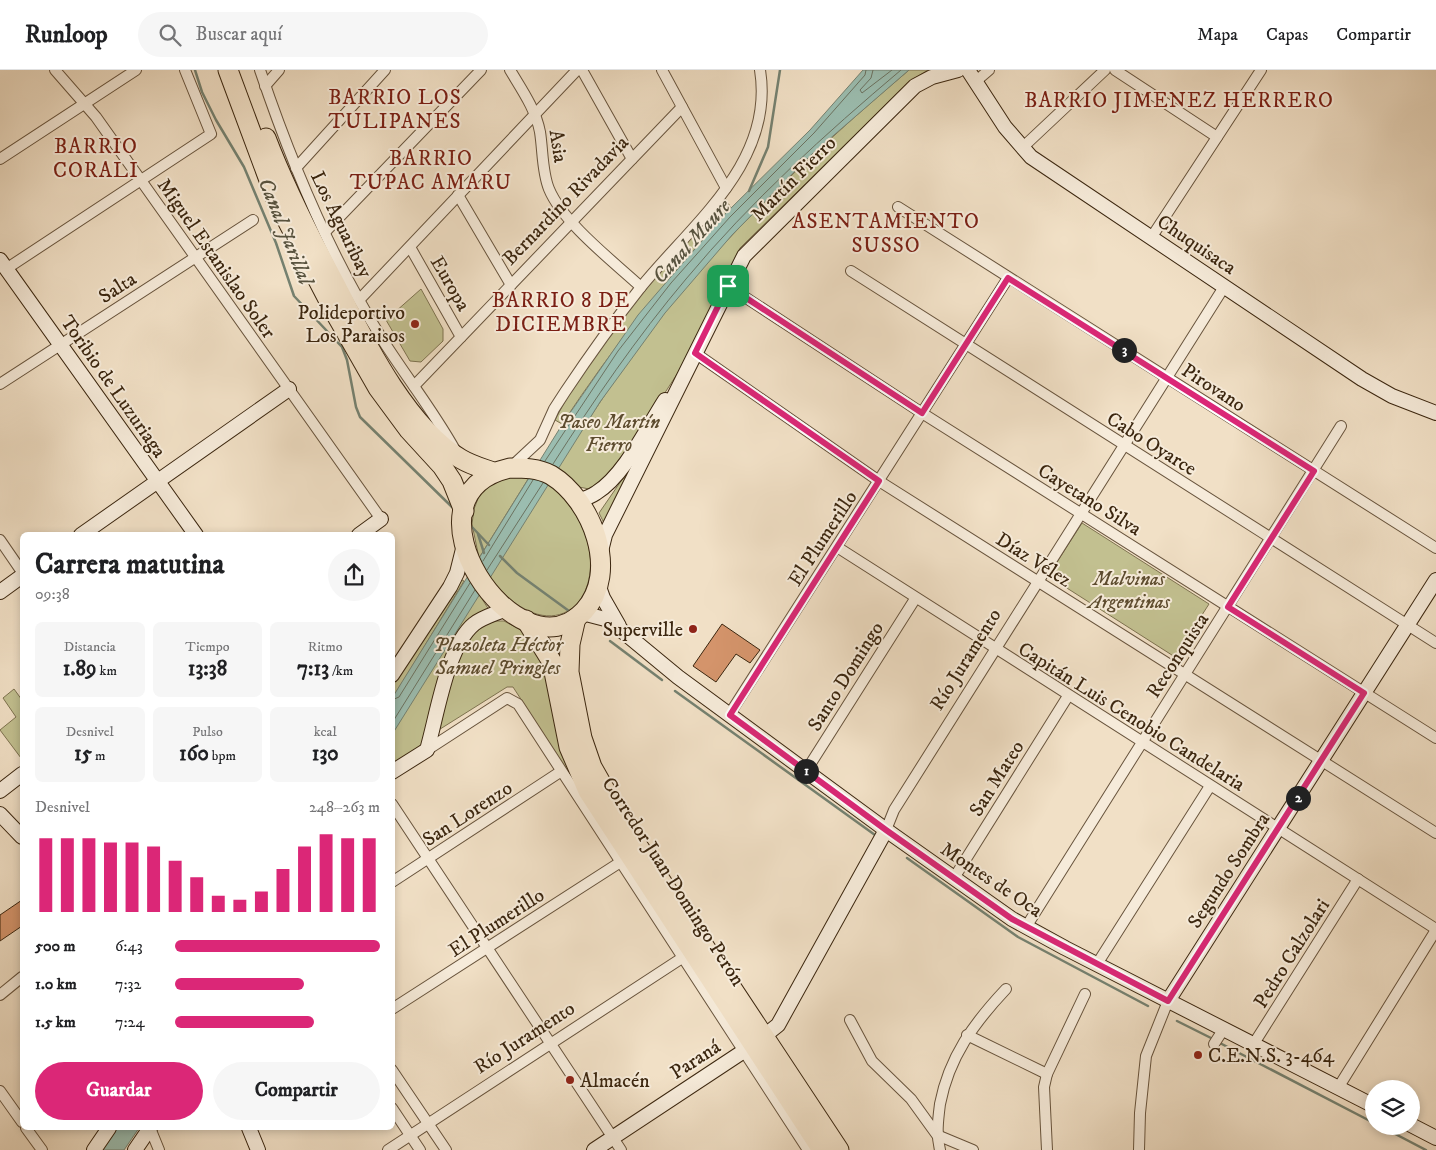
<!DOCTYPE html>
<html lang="es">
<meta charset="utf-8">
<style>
:root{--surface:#fff;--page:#f6f6f6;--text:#202124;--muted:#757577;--line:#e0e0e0;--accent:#db2777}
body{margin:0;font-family:"IM FELL DW Pica",serif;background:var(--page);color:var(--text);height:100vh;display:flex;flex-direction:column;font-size:19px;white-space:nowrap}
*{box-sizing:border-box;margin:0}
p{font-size:16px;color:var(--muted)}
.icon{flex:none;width:28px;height:28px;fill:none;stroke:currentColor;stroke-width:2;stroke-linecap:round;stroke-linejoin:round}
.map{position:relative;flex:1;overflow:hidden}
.details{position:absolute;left:20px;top:462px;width:375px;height:598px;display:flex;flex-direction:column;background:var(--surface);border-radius:8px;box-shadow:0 2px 8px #0003}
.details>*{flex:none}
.fabs{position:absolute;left:1365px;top:1010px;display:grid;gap:10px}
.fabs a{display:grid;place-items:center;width:55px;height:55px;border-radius:50%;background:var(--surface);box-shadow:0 2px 8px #0003;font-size:25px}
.pin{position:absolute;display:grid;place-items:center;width:42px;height:42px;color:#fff;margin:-21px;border-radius:10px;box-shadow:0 2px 8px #0006}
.km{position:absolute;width:25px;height:25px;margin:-12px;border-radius:50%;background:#222;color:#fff;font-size:14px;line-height:25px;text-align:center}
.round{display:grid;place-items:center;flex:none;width:52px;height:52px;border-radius:26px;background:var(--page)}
.overview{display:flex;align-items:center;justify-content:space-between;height:85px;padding:0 15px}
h1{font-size:28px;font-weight:700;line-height:38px}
.metrics{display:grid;grid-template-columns:repeat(3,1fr);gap:8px;height:85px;padding:5px 15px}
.metrics div{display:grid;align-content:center;border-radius:8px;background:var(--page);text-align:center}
.metrics b{font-size:21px;font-weight:700}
.metrics small{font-size:14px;font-weight:400}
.metrics p{font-size:14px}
.chart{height:140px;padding:10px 15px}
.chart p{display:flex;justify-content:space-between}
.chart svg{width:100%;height:90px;margin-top:5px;stroke:var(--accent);stroke-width:6}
.cta{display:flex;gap:10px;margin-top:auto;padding:10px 15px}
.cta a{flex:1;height:58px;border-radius:30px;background:var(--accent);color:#fff;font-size:20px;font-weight:700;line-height:58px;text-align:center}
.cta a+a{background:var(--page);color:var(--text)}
ul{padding:0 15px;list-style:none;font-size:16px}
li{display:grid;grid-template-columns:80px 60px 1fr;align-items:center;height:38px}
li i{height:12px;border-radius:6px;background:var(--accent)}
header{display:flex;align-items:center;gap:30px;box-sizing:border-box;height:70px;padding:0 25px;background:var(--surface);border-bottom:1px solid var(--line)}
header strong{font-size:24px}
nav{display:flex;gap:28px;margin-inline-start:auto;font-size:18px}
.search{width:350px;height:45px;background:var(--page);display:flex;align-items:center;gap:12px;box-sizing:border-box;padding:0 18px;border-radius:28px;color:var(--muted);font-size:19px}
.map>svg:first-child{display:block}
.green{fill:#c2c090;stroke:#7e7350}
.water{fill:#9bbdb0;stroke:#758170}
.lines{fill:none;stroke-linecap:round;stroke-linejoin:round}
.shore{stroke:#6b7260;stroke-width:1}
.stream{stroke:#758170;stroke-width:2.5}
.building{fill:#d4946b;stroke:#3b260f}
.street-casing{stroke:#68543d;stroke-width:12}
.secondary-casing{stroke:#3b260f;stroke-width:16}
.highway-casing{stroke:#3b260f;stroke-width:21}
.street{stroke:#f6ebda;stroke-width:10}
.secondary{stroke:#f6ebda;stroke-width:14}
.highway{stroke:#f1e0c6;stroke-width:19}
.route-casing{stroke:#fff;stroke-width:10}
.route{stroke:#db2777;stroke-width:6}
.poi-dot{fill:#8f2418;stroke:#f6ebda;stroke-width:2}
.labels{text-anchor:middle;stroke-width:4;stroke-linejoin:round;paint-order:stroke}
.street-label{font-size:20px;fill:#3b260f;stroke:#f6ebda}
.poi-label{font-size:20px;fill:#3b260f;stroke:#f6ebda;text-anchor:end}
.park-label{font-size:20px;font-style:italic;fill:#5d4c2f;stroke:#f6ebda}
.neighbourhood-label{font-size:21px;letter-spacing:1px;fill:#7a1f14;stroke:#f6ebda}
.water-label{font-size:21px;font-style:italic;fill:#58533f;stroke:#f6ebda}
</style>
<header>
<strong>Runloop</strong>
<div class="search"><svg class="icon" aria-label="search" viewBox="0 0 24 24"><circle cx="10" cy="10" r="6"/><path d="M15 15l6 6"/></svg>Buscar aquí</div>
<nav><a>Mapa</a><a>Capas</a><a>Compartir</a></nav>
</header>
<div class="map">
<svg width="1436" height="1080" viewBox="0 0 1436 1080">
<rect width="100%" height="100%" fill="#f1e0c6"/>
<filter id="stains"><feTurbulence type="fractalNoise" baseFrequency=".004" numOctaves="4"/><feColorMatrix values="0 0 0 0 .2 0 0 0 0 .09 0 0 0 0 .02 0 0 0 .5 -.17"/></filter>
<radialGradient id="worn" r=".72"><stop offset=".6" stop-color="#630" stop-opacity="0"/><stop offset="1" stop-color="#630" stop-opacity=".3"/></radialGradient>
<!-- green -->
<g class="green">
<path d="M909 0H928L910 11 740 178 681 298 618 395 594 418 589 419 579 417 557 398C599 333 641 268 691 210 758 134 832 65 909 0Z"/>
<path d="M725 128 731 138C669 206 613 277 562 354L555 350C595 271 667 195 725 128Z"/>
<path d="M421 219 443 259V271L421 292 410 291 386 250Z"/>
<path d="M630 398 633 399 604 453 599 443Z"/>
<path d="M530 406 479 488 472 454 474 439 481 421 497 408Z"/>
<path d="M548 413C638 489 569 608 489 507Z"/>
<path d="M1082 453 1209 534 1175 587 1048 506Z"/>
<path d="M460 509 464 511 393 628V615Z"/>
<path d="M479 524 489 540 473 549 424 673 393 694 392 663Z"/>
<path d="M496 551H504L521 560 546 593 569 703 513 617H507L437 661C447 627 455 560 496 551Z"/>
<path d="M14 619 22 630V687L21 688 0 660 16 647 3 628Z"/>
</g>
<!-- water -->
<g class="water">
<path d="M863 0H909L811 85 732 165 665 243 600 332 393 663 392 628 565 350 638 245 726 143 810 60Z"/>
<path d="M116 1058H139L124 1080H101Z"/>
</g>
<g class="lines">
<!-- shore -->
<g class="shore">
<path d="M873 0 871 8 860 20 862 23 892 0"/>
<path d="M545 391 618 281 671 213 730 147 814 63 865 5 866 0"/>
<path d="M553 394C594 330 637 267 686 209 750 132 825 64 901 0"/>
<path d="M483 491 533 410"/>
<path d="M487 500 543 413"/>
<path d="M392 630 399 627 470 513"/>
<path d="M392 653 475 520"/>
</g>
<!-- stream -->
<g class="stream">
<path d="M195 0 202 22 216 50 244 97 276 173 294 226 342 277 347 290 356 337 360 347 452 437"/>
<path d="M749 121 768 77 780 0"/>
<path d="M472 457 489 475"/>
<path d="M478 464 484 483"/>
<path d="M500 486 517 503 569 541"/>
<path d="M610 571 662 610"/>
<path d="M675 621 875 765"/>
<path d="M907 788 1018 867 1148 936"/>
<path d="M1177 951 1213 969"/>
<path d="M1218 972 1374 1053"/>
<path d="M1380 1056 1426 1080"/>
</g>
</g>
<!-- building -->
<g class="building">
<path d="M722 554 760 580 750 593 736 584 716 612 693 596Z"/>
<path d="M22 830V856L0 871V845Z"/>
</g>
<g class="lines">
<defs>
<g id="street">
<path d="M55 0 96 47 381 449"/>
<path d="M260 0C291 92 332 190 384 272 407 308 434 342 455 380"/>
<path d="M510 0C522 20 536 40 540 62 543 81 542 102 549 119 563 153 614 192 641 217"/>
<path d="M582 0 632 89"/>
<path d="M662 0 726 118"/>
<path d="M1115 0 1217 67"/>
<path d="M975 12 989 0"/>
<path d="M265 16 279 0"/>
<path d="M1022 78 1105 0"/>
<path d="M0 89 136 0"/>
<path d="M296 98 385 0"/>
<path d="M458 125 511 215"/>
<path d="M898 137 1436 478"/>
<path d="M325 162 481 0"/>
<path d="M1151 168 1261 0"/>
<path d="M410 177 461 267"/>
<path d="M6 199 211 64 185 0"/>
<path d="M851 201 1436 573"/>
<path d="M728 216 922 343 1436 668"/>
<path d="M360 229 577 0"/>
<path d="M695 283 879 411 1436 763"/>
<path d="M0 314 253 150"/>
<path d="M414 316 682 37"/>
<path d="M511 397 540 370 554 339 565 322C589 286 614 251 641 217 692 154 775 92 760 0"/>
<path d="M0 470 22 502"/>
<path d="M837 477 1436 859"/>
<path d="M729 645 1008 208"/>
<path d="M427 680 507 628 518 634 808 1080"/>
<path d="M806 701 915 529"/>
<path d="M392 734 621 1080"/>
<path d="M886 760 894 740 1224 217"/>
<path d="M954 808 1068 626"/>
<path d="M392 812 560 702"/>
<path d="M1026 857 1341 356"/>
<path d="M1097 894 1210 716"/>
<path d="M0 925 22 907"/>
<path d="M392 939 619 793"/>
<path d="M850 950 872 991 911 1029 937 1065 973 1080"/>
<path d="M967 965 1047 1004"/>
<path d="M1214 974 1223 960"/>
<path d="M1253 975 1358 809"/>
<path d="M392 1000 446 1080"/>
<path d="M1338 1018 1436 860"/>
<path d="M0 1021 22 1052"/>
<path d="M392 1038 420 1080"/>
<path d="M26 1058 42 1080"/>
<path d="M150 1058 159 1080"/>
<path d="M388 1080 682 888"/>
<path d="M940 1080C936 1064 938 1050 940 1034 949 987 974 953 1006 919"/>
<path d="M1047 1080 1044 1017 1047 1004 1085 924"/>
<path d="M1139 1080 1140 1043 1146 986 1168 931"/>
</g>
<g id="secondary">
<path d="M968 0 1005 57 1031 87 1362 309 1392 326 1436 343"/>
<path d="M0 190 196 465"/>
<path d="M578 431C584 429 590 427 596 423 624 406 647 358 665 330"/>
<path d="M81 465 289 319"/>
<path d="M359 465 381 449"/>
<path d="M601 481 605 465 744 186 915 16 932 7 958 0"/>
<path d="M598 514 603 528 619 556"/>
<path d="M0 522 22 506"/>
<path d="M582 543 609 550 678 607 886 760 1012 849 1065 878 1374 1036"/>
<path d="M392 605 450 517 457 503 464 475"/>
<path d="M392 702 427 680C437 646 447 576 474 554 483 547 495 544 506 539"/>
<path d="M0 721 22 704"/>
<path d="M0 744 22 767"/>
<path d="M1168 931 1436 510"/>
<path d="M1411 1055 1436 1068"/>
<path d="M249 1058 258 1080"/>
<path d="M94 1080 109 1058"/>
<path d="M135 1080 150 1058"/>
<path d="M594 1080 753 975 778 955 886 760"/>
</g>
<g id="highway">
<path d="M228 0 276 129 334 241 378 318 409 360 442 396 452 411 464 441"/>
<path d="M266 68C285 118 309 165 334 212 363 268 406 357 461 389 471 395 482 398 493 402"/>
<path d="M510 398C524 398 538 398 551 405 592 430 620 502 584 541 518 612 392 424 510 398Z"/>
<path d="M576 548 570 574 569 602 582 668 592 697 630 764 839 1080"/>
<path d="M526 550 552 592 569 677 588 721 822 1080"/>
</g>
</defs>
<!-- street casing -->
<use href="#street" class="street-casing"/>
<!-- secondary casing -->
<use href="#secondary" class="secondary-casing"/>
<!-- highway casing -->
<use href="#highway" class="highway-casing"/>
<!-- street -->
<use href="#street" class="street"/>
<!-- secondary -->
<use href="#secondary" class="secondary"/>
<!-- highway -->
<use href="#highway" class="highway"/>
</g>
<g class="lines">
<defs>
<path id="route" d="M1008 208 1314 401 1228 537 1364 623 1168 931 1012 849 886 760 730 645 879 411 695 283 728 216 922 343Z"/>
</defs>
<!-- route casing -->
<use href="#route" class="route-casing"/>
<!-- route -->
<use href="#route" class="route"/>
</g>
<!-- markers -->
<g class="poi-dot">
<circle cx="415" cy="254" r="5"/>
<circle cx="693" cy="559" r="5"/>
<circle cx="1198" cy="985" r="5"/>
<circle cx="570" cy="1010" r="5"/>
</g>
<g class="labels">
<!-- street labels -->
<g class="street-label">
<text transform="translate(559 76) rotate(81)" y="7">Asia</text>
<text transform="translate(793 108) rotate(-45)" y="7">Martín Fierro</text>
<text transform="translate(565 130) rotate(-46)" y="7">Bernardino Rivadavia</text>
<text transform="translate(342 154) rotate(64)" y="7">Los Aguaribay</text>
<text transform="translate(1197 174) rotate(34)" y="7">Chuquisaca</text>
<text transform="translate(217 188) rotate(55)" y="7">Miguel Estanislao Soler</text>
<text transform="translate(451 213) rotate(60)" y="7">Europa</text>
<text transform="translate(117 217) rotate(-33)" y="7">Salta</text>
<text transform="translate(114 316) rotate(55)" y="7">Toribio de Luzuriaga</text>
<text transform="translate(1214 317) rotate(33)" y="7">Pirovano</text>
<text transform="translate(1152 373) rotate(32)" y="7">Cabo Oyarce</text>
<text transform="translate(1090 429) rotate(32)" y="7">Cayetano Silva</text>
<text transform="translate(822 468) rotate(-57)" y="7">El Plumerillo</text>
<text transform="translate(1034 489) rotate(32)" y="7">Díaz Vélez</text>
<text transform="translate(1177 585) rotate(-57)" y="7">Reconquista</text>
<text transform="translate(965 589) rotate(-58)" y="7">Río Juramento</text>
<text transform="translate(845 606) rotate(-58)" y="7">Santo Domingo</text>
<text transform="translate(1132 646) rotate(32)" y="7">Capitán Luis Cenobio Candelaria</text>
<text transform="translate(996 708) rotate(-58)" y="7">San Mateo</text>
<text transform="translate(467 743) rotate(-33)" y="7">San Lorenzo</text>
<text transform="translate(1228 800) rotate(-57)" y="7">Segundo Sombra</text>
<text transform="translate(992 809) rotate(34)" y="7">Montes de Oca</text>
<text transform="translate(674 811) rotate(57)" y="7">Corredor Juan Domingo Perón</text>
<text transform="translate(496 852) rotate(-33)" y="7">El Plumerillo</text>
<text transform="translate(1291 883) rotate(-58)" y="7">Pedro Calzolari</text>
<text transform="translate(524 967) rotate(-33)" y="7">Río Juramento</text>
<text transform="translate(695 989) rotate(-33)" y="7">Paraná</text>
</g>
<!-- poi labels -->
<g class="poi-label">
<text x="405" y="249">Polideportivo<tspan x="405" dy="23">Los Paraisos</tspan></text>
<text x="683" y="566">Superville</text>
<text x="1208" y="992" text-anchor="start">C.E.N.S. 3-464</text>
<text x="580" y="1017" text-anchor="start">Almacén</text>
</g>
<!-- park labels -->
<g class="park-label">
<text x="609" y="358">Paseo Martín<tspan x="609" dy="23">Fierro</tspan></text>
<text x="1129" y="515">Malvinas<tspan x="1129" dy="23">Argentinas</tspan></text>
<text x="498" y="581">Plazoleta Héctor<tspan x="498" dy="23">Samuel Pringles</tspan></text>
</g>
<!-- neighbourhood labels -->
<g class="neighbourhood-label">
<text x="395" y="34">BARRIO LOS<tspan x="395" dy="24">TULIPANES</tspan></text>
<text x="1179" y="37">BARRIO JIMENEZ HERRERO</text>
<text x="96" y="83">BARRIO<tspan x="96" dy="24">CORALI</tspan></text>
<text x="431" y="95">BARRIO<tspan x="431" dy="24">TUPAC AMARU</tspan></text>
<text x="886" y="158">ASENTAMIENTO<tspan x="886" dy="24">SUSSO</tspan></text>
<text x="561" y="237">BARRIO 8 DE<tspan x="561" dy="24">DICIEMBRE</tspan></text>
</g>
<!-- water labels -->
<g class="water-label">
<text transform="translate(286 161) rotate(68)" y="7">Canal Jarillal</text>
<text transform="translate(691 171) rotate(-48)" y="7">Canal Maure</text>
</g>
</g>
<rect width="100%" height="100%" filter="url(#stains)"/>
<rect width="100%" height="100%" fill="url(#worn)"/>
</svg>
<div class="fabs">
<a><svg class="icon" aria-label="layers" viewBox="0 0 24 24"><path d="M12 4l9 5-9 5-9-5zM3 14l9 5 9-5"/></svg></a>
</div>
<div class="pin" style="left:728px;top:216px;background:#1e9e55"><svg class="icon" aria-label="arrive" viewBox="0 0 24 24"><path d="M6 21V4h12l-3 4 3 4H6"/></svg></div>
<b class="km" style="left:806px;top:701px">1</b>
<b class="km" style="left:1298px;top:728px">2</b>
<b class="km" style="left:1124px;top:280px">3</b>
<section class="details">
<div class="overview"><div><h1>Carrera matutina</h1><p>09:38</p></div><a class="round"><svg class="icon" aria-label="share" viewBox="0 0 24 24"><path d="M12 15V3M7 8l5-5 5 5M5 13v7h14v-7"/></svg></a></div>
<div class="metrics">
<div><p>Distancia</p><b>1.89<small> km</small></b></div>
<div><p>Tiempo</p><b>13:38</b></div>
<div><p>Ritmo</p><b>7:13<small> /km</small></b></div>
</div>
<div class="metrics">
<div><p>Desnivel</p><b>15<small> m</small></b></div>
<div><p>Pulso</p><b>160<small> bpm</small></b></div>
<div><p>kcal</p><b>130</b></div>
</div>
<div class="chart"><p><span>Desnivel</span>248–263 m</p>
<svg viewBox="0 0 160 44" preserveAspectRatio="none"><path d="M5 44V8M15 44V8M25 44V8M35 44V10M45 44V10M55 44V12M65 44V19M75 44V27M85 44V36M95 44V38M105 44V34M115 44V23M125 44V12M135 44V6M145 44V8M155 44V8"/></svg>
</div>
<ul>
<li><b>500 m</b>6:43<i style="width:100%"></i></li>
<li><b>1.0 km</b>7:32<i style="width:63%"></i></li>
<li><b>1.5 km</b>7:24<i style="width:68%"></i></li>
</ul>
<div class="cta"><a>Guardar</a><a>Compartir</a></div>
</section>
</div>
